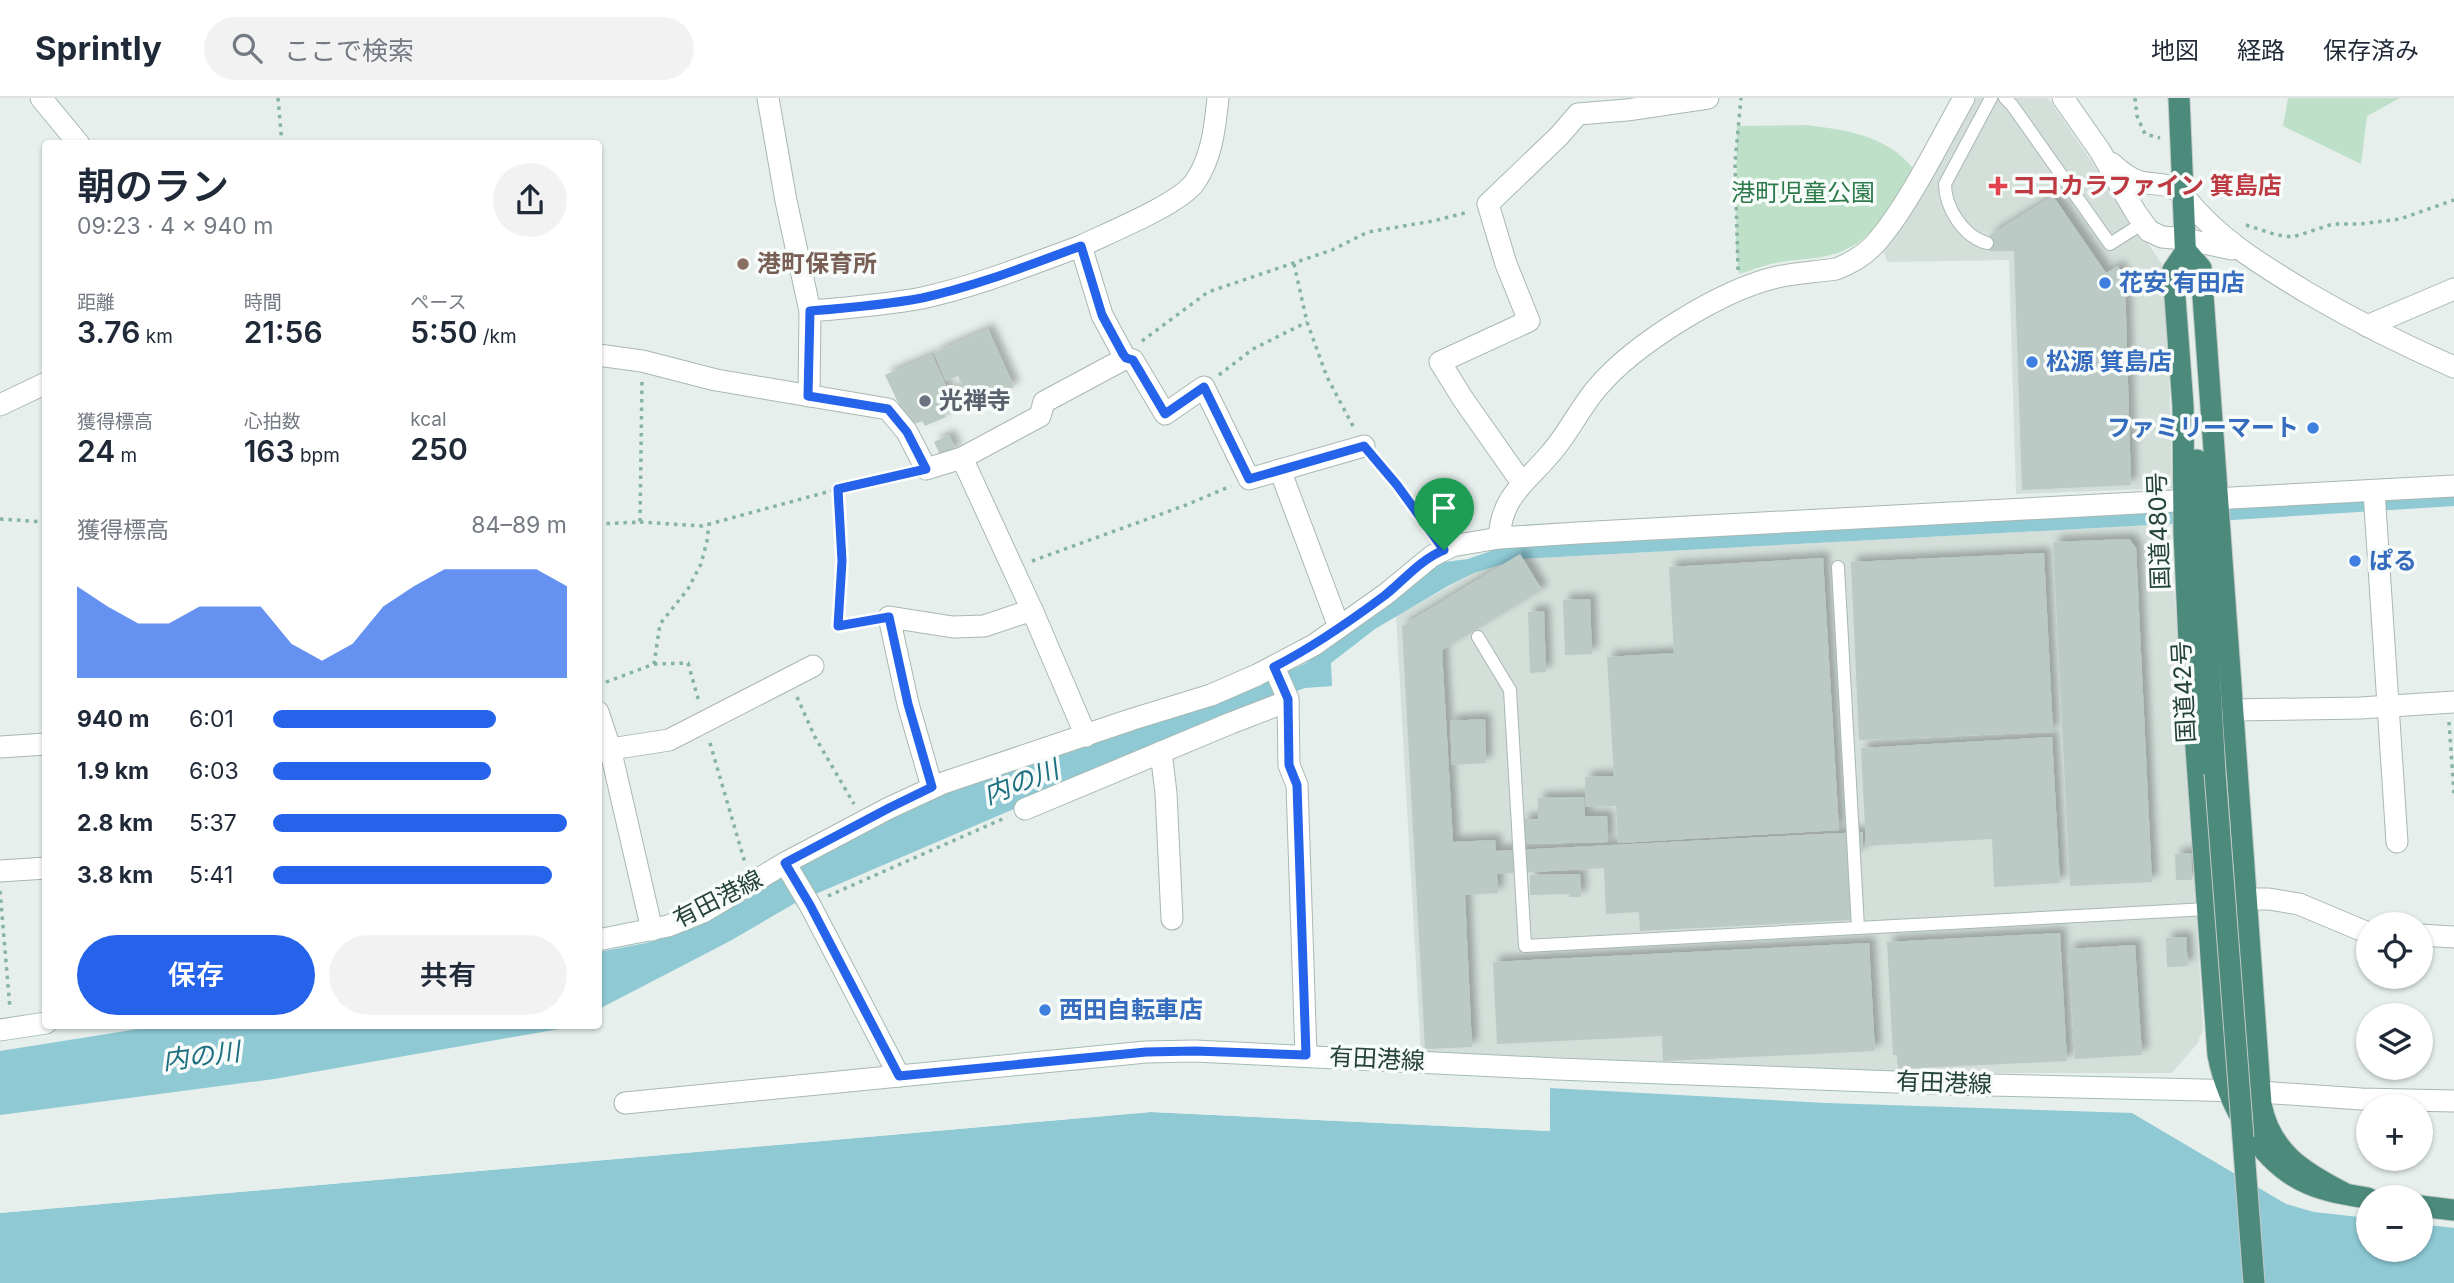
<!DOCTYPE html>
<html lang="ja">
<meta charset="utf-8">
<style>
:root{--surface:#fff;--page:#f2f2f3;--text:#1f2937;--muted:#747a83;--line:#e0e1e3;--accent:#2563eb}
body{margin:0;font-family:Inter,"Noto Sans JP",sans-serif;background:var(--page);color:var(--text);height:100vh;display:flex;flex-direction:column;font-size:26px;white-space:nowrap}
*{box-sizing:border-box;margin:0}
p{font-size:23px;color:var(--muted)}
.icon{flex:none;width:38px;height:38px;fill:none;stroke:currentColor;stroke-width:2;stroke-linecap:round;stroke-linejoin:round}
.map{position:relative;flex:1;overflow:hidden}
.panel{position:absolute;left:42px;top:42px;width:560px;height:889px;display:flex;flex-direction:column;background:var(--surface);border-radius:7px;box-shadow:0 2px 5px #0004}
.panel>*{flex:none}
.fabs{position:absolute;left:2356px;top:814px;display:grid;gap:14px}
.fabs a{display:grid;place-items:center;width:77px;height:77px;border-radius:50%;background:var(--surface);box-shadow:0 2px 5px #0004;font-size:35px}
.pin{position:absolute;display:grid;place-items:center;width:60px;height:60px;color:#fff;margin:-72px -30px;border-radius:50% 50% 50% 0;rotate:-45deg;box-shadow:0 0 7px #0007}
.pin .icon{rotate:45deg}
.round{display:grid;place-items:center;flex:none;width:74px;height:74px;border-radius:37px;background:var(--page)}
.overview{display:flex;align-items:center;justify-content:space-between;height:119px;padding:0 35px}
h1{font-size:38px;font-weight:600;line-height:52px}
.figures{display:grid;grid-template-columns:repeat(3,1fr);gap:10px;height:119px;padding:7px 35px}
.figures div{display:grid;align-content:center}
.figures b{font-size:30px;font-weight:600}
.figures small{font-size:19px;font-weight:400}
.figures p{font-size:19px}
.chart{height:196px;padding:14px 35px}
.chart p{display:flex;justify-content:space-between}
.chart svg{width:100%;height:126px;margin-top:7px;fill:var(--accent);opacity:.7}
.cta{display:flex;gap:14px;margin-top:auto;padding:14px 35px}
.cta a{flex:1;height:80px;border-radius:42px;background:var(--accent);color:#fff;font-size:28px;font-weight:600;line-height:80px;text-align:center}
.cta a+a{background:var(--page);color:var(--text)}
ul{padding:0 35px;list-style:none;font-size:23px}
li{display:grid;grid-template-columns:112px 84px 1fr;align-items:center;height:52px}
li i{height:18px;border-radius:9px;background:var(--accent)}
header{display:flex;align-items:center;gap:42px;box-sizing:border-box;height:98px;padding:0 35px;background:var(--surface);border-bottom:2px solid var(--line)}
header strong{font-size:33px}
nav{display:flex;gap:38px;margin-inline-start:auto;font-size:24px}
.search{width:490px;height:63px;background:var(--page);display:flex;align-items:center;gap:18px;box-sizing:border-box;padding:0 24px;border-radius:38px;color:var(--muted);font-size:26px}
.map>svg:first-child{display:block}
.built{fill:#d4dfda}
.green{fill:#bfe0c8}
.water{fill:#8ec9d4}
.pier{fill:#e6efeb}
.building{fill:#bbcac4;filter:url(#shadow)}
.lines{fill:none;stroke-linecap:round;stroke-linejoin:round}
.service-casing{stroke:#a8b8b2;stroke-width:14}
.minor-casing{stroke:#a8b8b2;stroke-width:23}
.tertiary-casing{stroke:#a8b8b2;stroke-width:23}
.secondary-casing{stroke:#a4bbb3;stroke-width:23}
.trunk-casing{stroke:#c2cac8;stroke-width:23}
.path{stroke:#86b3a5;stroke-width:3.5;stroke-dasharray:3.5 5;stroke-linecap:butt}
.service{stroke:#fff;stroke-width:12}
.minor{stroke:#fff;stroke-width:21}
.tertiary{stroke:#fff;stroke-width:21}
.secondary{stroke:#fff;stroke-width:21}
.trunk{stroke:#4c8a7c;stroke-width:21}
.trunk-bridge-casing{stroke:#c2cac8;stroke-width:23;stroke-linecap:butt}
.trunk-bridge{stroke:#4c8a7c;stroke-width:21}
.route-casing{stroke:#fff;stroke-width:14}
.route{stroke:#2563eb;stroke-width:9}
.health-dot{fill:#e0444e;stroke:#f7fbf9;stroke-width:2.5}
.education-dot{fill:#8d6e63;stroke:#f7fbf9;stroke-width:2.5}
.shop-dot{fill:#3f7fe0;stroke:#f7fbf9;stroke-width:2.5}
.worship-dot{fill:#6b7280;stroke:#f7fbf9;stroke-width:2.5}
.labels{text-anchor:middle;stroke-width:7;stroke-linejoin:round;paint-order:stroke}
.health-label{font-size:24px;font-weight:bold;fill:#be3a42;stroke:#f7fbf9;text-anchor:start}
.park-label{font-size:24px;fill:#2d7a4b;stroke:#f7fbf9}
.education-label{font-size:24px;font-weight:bold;fill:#785e54;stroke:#f7fbf9;text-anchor:start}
.shop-label{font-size:24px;font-weight:bold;fill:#366cbe;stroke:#f7fbf9;text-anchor:start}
.worship-label{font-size:24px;font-weight:bold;fill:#5b616d;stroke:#f7fbf9;text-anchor:start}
.street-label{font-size:24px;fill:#24423a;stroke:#f7fbf9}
.water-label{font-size:26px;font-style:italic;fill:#1c6f80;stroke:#f7fbf9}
</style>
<header>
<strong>Sprintly</strong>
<div class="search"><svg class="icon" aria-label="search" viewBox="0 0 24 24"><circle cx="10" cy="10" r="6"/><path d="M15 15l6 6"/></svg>ここで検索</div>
<nav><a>地図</a><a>経路</a><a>保存済み</a></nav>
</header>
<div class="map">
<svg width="2454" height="1185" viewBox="0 0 2454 1185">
<defs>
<filter id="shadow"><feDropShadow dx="6" dy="-6" stdDeviation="3.5" flood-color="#0004"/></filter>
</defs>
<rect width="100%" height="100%" fill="#e6efeb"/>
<!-- built -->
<g class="built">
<path d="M1964 0H2048L2164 169 2167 200 2172 390 2016 396 2009 162 1887 164 1880 140Z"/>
<path d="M2169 426 2197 785V827L2203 932 2197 946 2172 975H1905L1421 955 1396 518 1474 475 1520 461Z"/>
</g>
<!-- green -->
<g class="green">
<path d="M2288 0H2400L2367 18 2361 66 2283 28Z"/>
<path d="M1806 27C1846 32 1886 37 1913 70 1899 92 1886 119 1867 137 1841 162 1813 159 1781 164 1766 166 1752 172 1739 176L1736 151 1737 28Z"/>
</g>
<!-- water -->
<g class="water">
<path d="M2454 393V408L2169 426 1520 461 1474 475 1448 488 1375 531 1331 565 1332 588 1305 590 1243 613 797 804 730 843 599 911V854L646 845 678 835 713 819 880 724 942 695 1074 653 1117 636 1211 608 1304 566 1369 521 1437 465 1468 461 1511 446Z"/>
<path d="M157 928H565L559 931 274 981 0 1017V953Z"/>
<path d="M1550 990 1826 1005 2132 1015 2286 1106 2314 1114 2368 1120V1152H2420V1126L2454 1130V1185H0V1115L1151 1014 1549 1033Z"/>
</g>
<!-- pier -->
<path class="pier" d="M1547 990H1550V1033L1151 1014 0 1115V1112L1150 1011 1546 1030Z"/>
<!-- building -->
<g class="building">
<path d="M2053 98 2106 175 2118 168 2125 182 2131 387 2022 392 2014 153H1989L1990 137Z"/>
<path d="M988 231 1014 289 959 313 950 293 962 287 958 278 946 283 934 255Z"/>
<path d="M932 257 955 308 943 313 946 319 925 328 922 323 909 328 885 277Z"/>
<path d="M949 337 956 353 941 359 934 344Z"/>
<path d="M2129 441 2136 450 2152 784 2070 788 2053 444Z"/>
<path d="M2044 455 2053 634 1859 642 1851 464Z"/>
<path d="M1520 456 1542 492 1442 552 1453 744 1495 742 1496 753 1863 734V754L1849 755 1852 822 1640 833 1639 814 1606 816 1604 770 1497 776 1498 795 1465 797 1472 949 1425 951 1402 528Z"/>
<path d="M1823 460 1839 732 1618 745 1616 708 1586 709 1585 679 1614 678 1607 559 1674 555 1669 469Z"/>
<path d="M1590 501 1592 556 1565 557 1563 502Z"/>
<path d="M1544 513 1546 574 1530 575 1528 514Z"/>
<path d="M1485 621 1486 665 1452 667 1450 623Z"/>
<path d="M2052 639 2060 785 1994 789 1992 741 1866 748 1861 650Z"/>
<path d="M1584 699 1585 718H1607L1608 744 1523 746V721H1538V700Z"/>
<path d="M2191 755 2192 782H2176L2175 756Z"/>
<path d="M1580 776 1581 799H1569V796L1530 797V777Z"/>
<path d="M2060 835 2067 963 1898 971 1897 957H1893L1887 844Z"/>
<path d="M2186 839 2188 868 2167 869 2166 840Z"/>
<path d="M1869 845 1875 953 1663 963 1662 938 1497 946 1493 864Z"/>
<path d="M2135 847 2142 957 2075 961 2068 851Z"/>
</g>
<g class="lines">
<defs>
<g id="service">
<path d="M2005 0 2012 7 2110 146 2143 125"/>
<path d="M1987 145C1964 139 1945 110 1945 86L1991 0"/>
<path d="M1838 469 1858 830"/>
<path d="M1478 539 1510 592 1525 848 2207 811"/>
</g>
<g id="minor">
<path d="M41 0 79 46"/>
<path d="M768 0 786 103 810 213C847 210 885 207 922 200 977 188 1029 167 1081 148"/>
<path d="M1218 0C1215 29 1212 59 1195 84 1180 106 1108 135 1081 148L1102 217 1123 256 1126 260 1133 262 1165 316 1204 289 1249 381 1364 348"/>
<path d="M2063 0 2100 53 2136 115 2149 133 2162 139 2185 141"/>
<path d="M2111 65C2119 72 2130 82 2141 84 2161 88 2167 83 2184 98"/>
<path d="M2367 228 2454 191"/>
<path d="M598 257 642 263 716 282 888 311 907 334 926 371 962 360 1040 318 1044 304 1126 260"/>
<path d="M809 298 810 213"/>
<path d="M0 307 46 285"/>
<path d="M962 360 1032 512"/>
<path d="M1280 372 1339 529"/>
<path d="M1522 385 1463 301 1440 264 1529 223 1506 166 1488 106 1559 38 1578 16 1627 12 1708 0"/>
<path d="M2374 393 2397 744"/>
<path d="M1499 440C1502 397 1525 386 1550 356 1568 336 1579 311 1597 290 1634 246 1721 192 1777 179 1796 175 1816 174 1836 171 1852 165 1869 154 1880 140 1911 102 1939 44 1964 0"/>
<path d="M1274 569 1288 601 1289 667 1297 687 1306 957"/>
<path d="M2232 612 2360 610 2454 604"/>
<path d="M598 614 610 650 652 832"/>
<path d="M0 649 46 646"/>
<path d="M598 653 669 642 813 568"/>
<path d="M1161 654 1166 695 1172 821"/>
<path d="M932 689 908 606 889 519 953 529 984 528 1032 512 1086 638"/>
<path d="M1025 711 1231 625 1288 603"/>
<path d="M785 765 889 710 943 685 1133 621 1211 597 1257 577 1314 547 1386 496 1432 458 1452 448 1499 440 1577 435 2454 388"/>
<path d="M0 773 46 770"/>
<path d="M2245 801H2269L2299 806 2368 835"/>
<path d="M2420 837 2454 839"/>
<path d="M2260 994 2361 1001 2454 1003"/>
<path d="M625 1005 899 978"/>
</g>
<g id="tertiary">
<path d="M2184 98C2217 140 2260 166 2306 194 2354 222 2403 247 2454 269"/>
<path d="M2185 141 2232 151"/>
</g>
<g id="secondary">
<path d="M598 842 668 828 703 814 785 765 810 807 899 978 1146 954 1195 953 1557 971 1947 986 2245 993"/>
<path d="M0 932 46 925"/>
</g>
<g id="trunk">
<path d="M2179 0 2186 166"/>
<path d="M2197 362 2215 675"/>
<path d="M2243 1040 2254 1185"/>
<path d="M2344 1095C2303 1074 2270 1054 2261 1006L2201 170 2186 153 2173 172 2183 308 2184 435 2190 566 2218 957C2228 1007 2261 1066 2309 1086 2327 1094 2349 1097 2368 1100"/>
<path d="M2420 1108 2454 1112"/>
</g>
</defs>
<!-- service casing -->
<use href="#service" class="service-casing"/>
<!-- minor casing -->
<use href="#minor" class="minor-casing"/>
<!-- tertiary casing -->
<use href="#tertiary" class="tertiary-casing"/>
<!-- secondary casing -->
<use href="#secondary" class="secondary-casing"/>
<!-- trunk casing -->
<use href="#trunk" class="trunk-casing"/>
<!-- path -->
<g class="path">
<path d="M278 0 282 46"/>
<path d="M2135 0 2137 18 2145 36 2160 40"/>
<path d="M2246 127 2277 137 2293 139 2333 126H2360L2400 121 2454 102"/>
<path d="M1294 166 1307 224 1327 279 1354 330"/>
<path d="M1738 172 1735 65 1741 0"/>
<path d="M1142 243 1208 194 1332 152 1368 134 1433 123 1469 114"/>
<path d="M1219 277 1253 251 1307 224"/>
<path d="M1376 363 1433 437"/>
<path d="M838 391 842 463 838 528 869 522"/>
<path d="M0 421 46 424"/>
<path d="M640 424 702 428 838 391 907 376"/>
<path d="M598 426 640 424 642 282"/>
<path d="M1032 463 1186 407 1231 388"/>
<path d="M654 566 688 565 699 604"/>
<path d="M598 587 654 566 660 526 688 491 701 466 707 443 709 426"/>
<path d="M797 599 815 639 854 706"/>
<path d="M2449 624 2454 696"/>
<path d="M710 645 745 765"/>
<path d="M0 793 10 911"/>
<path d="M828 798 1007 719"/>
</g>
<!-- service -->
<use href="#service" class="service"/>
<!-- minor -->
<use href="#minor" class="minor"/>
<!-- tertiary -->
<use href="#tertiary" class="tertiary"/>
<!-- secondary -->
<use href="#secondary" class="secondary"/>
<!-- trunk -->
<use href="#trunk" class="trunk"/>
<defs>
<path id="trunk-bridge" d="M2215 675 2243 1040"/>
</defs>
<!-- trunk-bridge casing -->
<use href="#trunk-bridge" class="trunk-bridge-casing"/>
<!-- trunk-bridge -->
<use href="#trunk-bridge" class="trunk-bridge"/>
</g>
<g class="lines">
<defs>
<path id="route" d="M1081 148 1102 217 1123 256 1126 260 1133 262 1165 316 1204 289 1249 381 1364 348 1397 387 1444 452C1421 461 1403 483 1384 498 1349 524 1313 549 1274 569L1288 601 1289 667 1297 687 1306 957 1195 953 1146 954 899 978 810 807 785 765 889 710 932 689 908 606 889 519 838 528 842 463 838 391 926 371 907 334 888 311 808 298 810 213C847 210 885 207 922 200 977 188 1029 167 1081 148Z"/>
</defs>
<!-- route casing -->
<use href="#route" class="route-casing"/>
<!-- route -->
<use href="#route" class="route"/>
</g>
<!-- markers -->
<path class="health-dot" d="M1994.5 77.5h7v7h7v7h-7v7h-7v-7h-7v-7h7z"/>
<circle class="education-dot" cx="743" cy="166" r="7"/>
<g class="shop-dot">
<circle cx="2105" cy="185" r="7"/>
<circle cx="2032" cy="264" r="7"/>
<circle cx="2313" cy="330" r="7"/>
<circle cx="2355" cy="463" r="7"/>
<circle cx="1045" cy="912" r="7"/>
</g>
<circle class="worship-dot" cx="925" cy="303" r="7"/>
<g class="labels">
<!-- health labels -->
<g class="health-label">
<text x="2012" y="96">ココカラファイン 箕島店</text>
</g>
<!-- park labels -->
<g class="park-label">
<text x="1803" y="103">港町児童公園</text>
</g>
<!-- education labels -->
<g class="education-label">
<text x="757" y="174">港町保育所</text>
</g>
<!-- shop labels -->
<g class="shop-label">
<text x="2119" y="193">花安 有田店</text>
<text x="2046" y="272">松源 箕島店</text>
<text x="2299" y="338" text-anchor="end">ファミリーマート</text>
<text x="2369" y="471">ぱる</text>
<text x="1059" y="920">西田自転車店</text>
</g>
<!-- worship labels -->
<g class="worship-label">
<text x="939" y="311">光禅寺</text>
</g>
<!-- street labels -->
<g class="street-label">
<text transform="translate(2159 433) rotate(-92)" y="8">国道480号</text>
<text transform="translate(2184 594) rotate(-93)" y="8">国道42号</text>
<text transform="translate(718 801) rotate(-27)" y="8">有田港線</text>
<text transform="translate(1377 961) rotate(3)" y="8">有田港線</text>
<text transform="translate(1944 985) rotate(2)" y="8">有田港線</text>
</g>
<!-- water labels -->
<g class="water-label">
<text transform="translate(1021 684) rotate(-21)" y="9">内の川</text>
<text transform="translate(201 958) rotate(-7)" y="9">内の川</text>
</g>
</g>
</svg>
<div class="fabs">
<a><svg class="icon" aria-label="locate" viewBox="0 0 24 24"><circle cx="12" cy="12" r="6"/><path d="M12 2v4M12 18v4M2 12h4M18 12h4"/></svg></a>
<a><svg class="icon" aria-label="layers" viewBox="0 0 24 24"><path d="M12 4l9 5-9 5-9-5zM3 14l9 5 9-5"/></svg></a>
<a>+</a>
<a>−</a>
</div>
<div class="pin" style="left:1444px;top:452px;background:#1e9e55"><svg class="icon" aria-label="arrive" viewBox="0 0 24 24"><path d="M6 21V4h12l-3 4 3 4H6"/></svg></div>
<section class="panel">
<div class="overview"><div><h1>朝のラン</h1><p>09:23 · 4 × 940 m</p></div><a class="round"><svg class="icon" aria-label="share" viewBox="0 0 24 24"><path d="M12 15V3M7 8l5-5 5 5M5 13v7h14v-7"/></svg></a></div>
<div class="figures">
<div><p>距離</p><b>3.76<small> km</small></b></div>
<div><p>時間</p><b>21:56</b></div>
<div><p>ペース</p><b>5:50<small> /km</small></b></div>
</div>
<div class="figures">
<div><p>獲得標高</p><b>24<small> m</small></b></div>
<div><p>心拍数</p><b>163<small> bpm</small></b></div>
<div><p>kcal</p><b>250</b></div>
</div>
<div class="chart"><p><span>獲得標高</span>84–89 m</p>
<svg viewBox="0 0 160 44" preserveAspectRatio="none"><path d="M0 44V12L10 19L20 25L30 25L40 19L50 19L60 19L70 32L80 38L90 32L100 19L110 12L120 6L130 6L140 6L150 6L160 12V44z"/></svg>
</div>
<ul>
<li><b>940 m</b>6:01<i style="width:76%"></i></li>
<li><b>1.9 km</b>6:03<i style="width:74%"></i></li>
<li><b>2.8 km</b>5:37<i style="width:100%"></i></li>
<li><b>3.8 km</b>5:41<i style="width:95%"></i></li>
</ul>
<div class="cta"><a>保存</a><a>共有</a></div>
</section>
</div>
